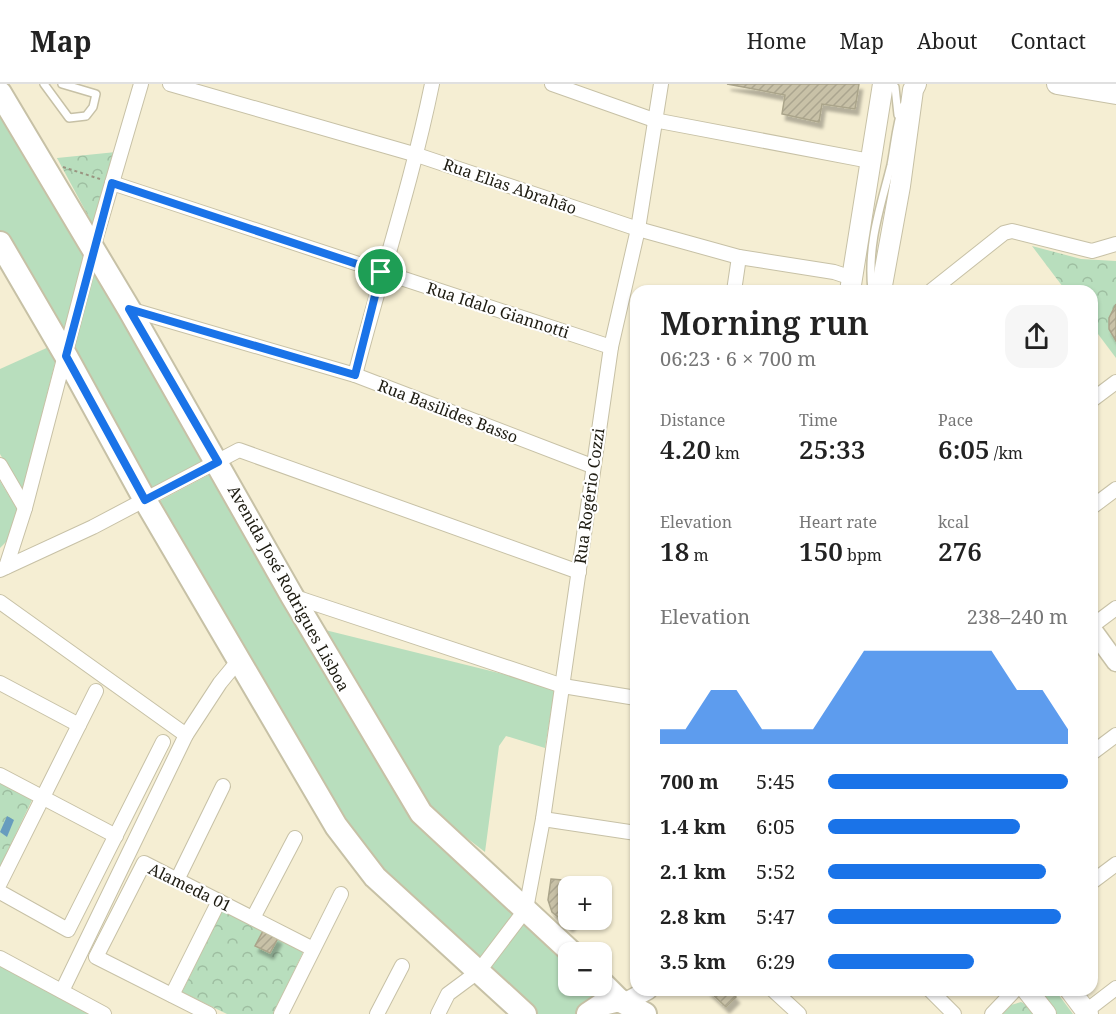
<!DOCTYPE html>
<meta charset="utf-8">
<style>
:root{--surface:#fff;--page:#f6f6f6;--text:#222;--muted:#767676;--line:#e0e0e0;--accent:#1a73e8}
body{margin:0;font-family:"Noto Serif",serif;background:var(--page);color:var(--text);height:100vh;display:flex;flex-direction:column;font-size:22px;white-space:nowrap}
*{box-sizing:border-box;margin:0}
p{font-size:20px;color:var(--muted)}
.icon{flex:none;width:33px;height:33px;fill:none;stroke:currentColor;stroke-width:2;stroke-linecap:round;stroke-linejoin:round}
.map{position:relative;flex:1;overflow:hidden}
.sheet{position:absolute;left:630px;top:201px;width:468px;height:711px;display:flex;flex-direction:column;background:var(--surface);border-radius:18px;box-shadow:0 2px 4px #0004}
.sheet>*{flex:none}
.tools{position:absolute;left:558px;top:792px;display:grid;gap:12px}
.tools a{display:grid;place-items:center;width:54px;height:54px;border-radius:12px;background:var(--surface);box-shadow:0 2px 4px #0004;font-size:30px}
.pin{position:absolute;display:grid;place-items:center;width:51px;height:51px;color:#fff;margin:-26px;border:3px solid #fff;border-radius:50%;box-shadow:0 2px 6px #0007}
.round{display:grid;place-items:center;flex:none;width:63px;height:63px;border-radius:18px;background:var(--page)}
.head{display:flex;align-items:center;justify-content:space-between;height:102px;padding:0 30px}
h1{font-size:33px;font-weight:600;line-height:45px}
.stats{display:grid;grid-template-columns:repeat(3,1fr);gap:9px;height:102px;padding:6px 30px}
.stats div{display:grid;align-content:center}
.stats b{font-size:26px;font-weight:600}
.stats small{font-size:16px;font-weight:400}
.stats p{font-size:16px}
.chart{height:168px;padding:12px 30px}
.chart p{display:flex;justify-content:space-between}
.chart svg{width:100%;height:108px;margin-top:6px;fill:var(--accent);opacity:.7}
ul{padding:0 30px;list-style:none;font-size:20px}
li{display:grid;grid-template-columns:96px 72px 1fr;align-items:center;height:45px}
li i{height:15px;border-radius:8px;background:var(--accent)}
header{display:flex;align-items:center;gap:36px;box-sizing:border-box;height:84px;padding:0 30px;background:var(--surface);border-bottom:2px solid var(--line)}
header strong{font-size:28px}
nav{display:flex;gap:33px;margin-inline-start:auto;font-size:21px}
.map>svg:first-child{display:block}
.green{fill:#b8debd}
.park{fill:url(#park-crowns)}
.water{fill:#679cbe}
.building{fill:url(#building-hatch);stroke:#aaa48a;stroke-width:1.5;filter:url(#shadow)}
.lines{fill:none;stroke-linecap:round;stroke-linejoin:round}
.service-casing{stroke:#c7c1a6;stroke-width:10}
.minor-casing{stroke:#c7c1a6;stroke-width:16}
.tertiary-casing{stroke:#c7c1a6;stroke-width:21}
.secondary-casing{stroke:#c7c1a6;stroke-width:22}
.primary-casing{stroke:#c7c1a6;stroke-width:26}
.path{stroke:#9a9581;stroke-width:2;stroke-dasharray:3 3;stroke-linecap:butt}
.service{stroke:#fff;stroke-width:7}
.minor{stroke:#fff;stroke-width:14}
.tertiary{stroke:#fff;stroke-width:18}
.secondary{stroke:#fff;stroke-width:20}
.primary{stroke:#fff;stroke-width:22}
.route-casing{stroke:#fff;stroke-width:12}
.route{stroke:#1a73e8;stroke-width:8}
.labels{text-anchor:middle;stroke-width:4.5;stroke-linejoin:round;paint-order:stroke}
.street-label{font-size:16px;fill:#1d1b11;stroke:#fff}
</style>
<header>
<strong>Map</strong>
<nav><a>Home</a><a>Map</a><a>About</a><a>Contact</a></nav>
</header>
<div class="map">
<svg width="1116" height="930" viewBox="0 0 1116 930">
<defs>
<pattern id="park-crowns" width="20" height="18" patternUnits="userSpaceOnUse" patternTransform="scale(1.5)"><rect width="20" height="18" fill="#b8debd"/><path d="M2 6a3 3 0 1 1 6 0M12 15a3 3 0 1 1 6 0" fill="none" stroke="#9ebea1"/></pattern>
<pattern id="building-hatch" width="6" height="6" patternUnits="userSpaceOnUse" patternTransform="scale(1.5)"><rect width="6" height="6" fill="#c8c1a7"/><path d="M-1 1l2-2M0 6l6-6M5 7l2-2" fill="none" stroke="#aba58f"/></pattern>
<filter id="shadow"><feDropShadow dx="3.5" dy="6" stdDeviation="1.5" flood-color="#0004"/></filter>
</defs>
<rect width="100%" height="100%" fill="#f5eed3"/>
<!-- green -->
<g class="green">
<path d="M0 25 86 166 63 257 0 149Z"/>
<path d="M95 177 210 373 148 408 72 269Z"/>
<path d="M51 262 56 275 22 408 0 370V285Z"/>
<path d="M216 387 358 642 518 824 477 880 378 790 154 420Z"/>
<path d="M0 397 17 425 7 457 0 464Z"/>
<path d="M317 544 555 603 545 664 506 652 499 662 485 768 429 725Z"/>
<path d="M527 834 568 874V902H598L610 913 579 930H534L487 885Z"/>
<path d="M0 881 91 930H0Z"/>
<path d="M1036 906H1055L1073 930H1054Z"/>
</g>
<!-- park -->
<g class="park">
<path d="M116 68 98 138 92 139 57 74Z"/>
<path d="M1032 162 1081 175 1116 177V274L1092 242V207H1066Z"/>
<path d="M0 699 32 716 0 783Z"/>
<path d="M223 824 304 866 274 930H227L182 908Z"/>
<path d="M1021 918 1032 923 1037 930H999L1011 921Z"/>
</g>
<!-- water -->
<path class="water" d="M7 732 14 736 7 753 0 748Z"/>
<!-- building -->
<g class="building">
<path d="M727 0H859L855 25 822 20 819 38 782 30 785 11Z"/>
<path d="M1116 220V257L1109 245V234Z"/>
<path d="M551 795 598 799 596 802H568V836H575L569 842 552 828 548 816Z"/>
<path d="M263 847 278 854 270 869 255 862Z"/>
<path d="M708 906H721L726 911 730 907 736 913 726 923Z"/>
</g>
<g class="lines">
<defs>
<g id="service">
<path d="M44 0 69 34 86 32 93 23 96 10 62 0"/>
<path d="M891 0 895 3 898 31"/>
<path d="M872 207C867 160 880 125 891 81 895 61 896 41 903 22"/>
</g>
<g id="minor">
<path d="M170 0 417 71 638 145 739 173 834 188 852 194"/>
<path d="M552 0 654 36 870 77"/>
<path d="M112 99 611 263"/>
<path d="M734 207 739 173"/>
<path d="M931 207 1004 149 1012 147 1092 167 1116 160"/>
<path d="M129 225 355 291 592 382"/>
<path d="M355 291C380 194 412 98 432 0"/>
<path d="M1092 316 1116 298"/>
<path d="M0 381 25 424"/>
<path d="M1092 423 1116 405"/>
<path d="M6 483 25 424 93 164 141 0"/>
<path d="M0 486 93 443 239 366 579 488"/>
<path d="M292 512 563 602 636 614"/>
<path d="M0 518 186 651"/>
<path d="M1092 542 1116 524"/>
<path d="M0 599 79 641"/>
<path d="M1092 669 1116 651"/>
<path d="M0 691 116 752"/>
<path d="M543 735 636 749"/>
<path d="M177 796 223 702"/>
<path d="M1092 798 1116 780"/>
<path d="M0 799 96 607"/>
<path d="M0 808 68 846 163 658"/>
<path d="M253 834 295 754"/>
<path d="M0 874 104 930"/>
<path d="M773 906 799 930"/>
<path d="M930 906 954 930"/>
<path d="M62 907 186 651 220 599 239 576"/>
<path d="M172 911 219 817"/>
<path d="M1086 927 1116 904"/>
<path d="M209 930 96 873 144 779 313 865"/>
<path d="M281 930 341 810"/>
<path d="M377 930 402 882"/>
<path d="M438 930 448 910 479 887 526 825 543 735 611 263 638 145 661 0"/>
<path d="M992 930 1015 906"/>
</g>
<g id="tertiary">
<path d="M1092 545 1116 578"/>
<path d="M624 919 648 906"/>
</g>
<g id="secondary">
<path d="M1057 0 1116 10"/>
<path d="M850 207 883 0"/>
<path d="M881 207 900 102 913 6 916 0"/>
<path d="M1027 906 1046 930"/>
<path d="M1070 906 1088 930"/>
</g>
<g id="primary">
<path d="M0 9 129 225 292 512 421 729 571 868"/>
<path d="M0 159 66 272 145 416 336 742 375 793 525 930"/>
<path d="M602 899 619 916"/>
<path d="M588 930 603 920 619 916 645 930"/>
</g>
</defs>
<!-- service casing -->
<use href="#service" class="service-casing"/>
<!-- minor casing -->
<use href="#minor" class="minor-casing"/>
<!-- tertiary casing -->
<use href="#tertiary" class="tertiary-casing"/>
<!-- secondary casing -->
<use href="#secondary" class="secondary-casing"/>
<!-- primary casing -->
<use href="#primary" class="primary-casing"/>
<!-- path -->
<path class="path" d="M63 83 100 95"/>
<!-- service -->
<use href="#service" class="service"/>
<!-- minor -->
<use href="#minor" class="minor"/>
<!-- tertiary -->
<use href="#tertiary" class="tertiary"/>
<!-- secondary -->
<use href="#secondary" class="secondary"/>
<!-- primary -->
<use href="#primary" class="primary"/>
</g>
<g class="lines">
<defs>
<path id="route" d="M112 99 381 188 355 291 129 225 218 378 145 416 66 272Z"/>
</defs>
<!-- route casing -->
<use href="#route" class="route-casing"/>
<!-- route -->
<use href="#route" class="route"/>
</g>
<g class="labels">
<!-- street labels -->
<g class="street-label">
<text transform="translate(510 102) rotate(19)" y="6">Rua Elias Abrahão</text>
<text transform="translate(498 226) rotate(18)" y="6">Rua Idalo Giannotti</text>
<text transform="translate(448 327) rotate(21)" y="6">Rua Basilides Basso</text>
<text transform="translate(589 412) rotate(-82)" y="6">Rua Rogério Cozzi</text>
<text transform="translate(289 504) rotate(61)" y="6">Avenida José Rodrigues Lisboa</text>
<text transform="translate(190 803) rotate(26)" y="6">Alameda 01</text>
</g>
</g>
</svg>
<div class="tools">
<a>+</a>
<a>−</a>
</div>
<div class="pin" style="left:381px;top:188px;background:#1e9e55"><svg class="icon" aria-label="arrive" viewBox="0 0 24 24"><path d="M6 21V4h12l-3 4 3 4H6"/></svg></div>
<section class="sheet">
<div class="head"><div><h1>Morning run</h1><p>06:23 · 6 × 700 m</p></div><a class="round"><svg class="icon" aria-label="share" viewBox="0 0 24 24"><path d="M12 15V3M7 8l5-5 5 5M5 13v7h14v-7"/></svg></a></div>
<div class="stats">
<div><p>Distance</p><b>4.20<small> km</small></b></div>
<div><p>Time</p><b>25:33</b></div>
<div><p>Pace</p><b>6:05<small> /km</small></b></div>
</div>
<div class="stats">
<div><p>Elevation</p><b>18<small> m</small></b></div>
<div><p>Heart rate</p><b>150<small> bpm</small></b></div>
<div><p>kcal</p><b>276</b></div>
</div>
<div class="chart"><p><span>Elevation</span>238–240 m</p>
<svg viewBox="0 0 160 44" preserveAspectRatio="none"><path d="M0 44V38L10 38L20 22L30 22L40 38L50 38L60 38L70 22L80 6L90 6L100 6L110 6L120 6L130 6L140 22L150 22L160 38V44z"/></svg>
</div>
<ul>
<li><b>700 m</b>5:45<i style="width:100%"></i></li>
<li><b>1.4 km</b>6:05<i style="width:80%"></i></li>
<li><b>2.1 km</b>5:52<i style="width:91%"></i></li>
<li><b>2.8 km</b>5:47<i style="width:97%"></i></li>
<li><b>3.5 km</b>6:29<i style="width:61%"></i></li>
</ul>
</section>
</div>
